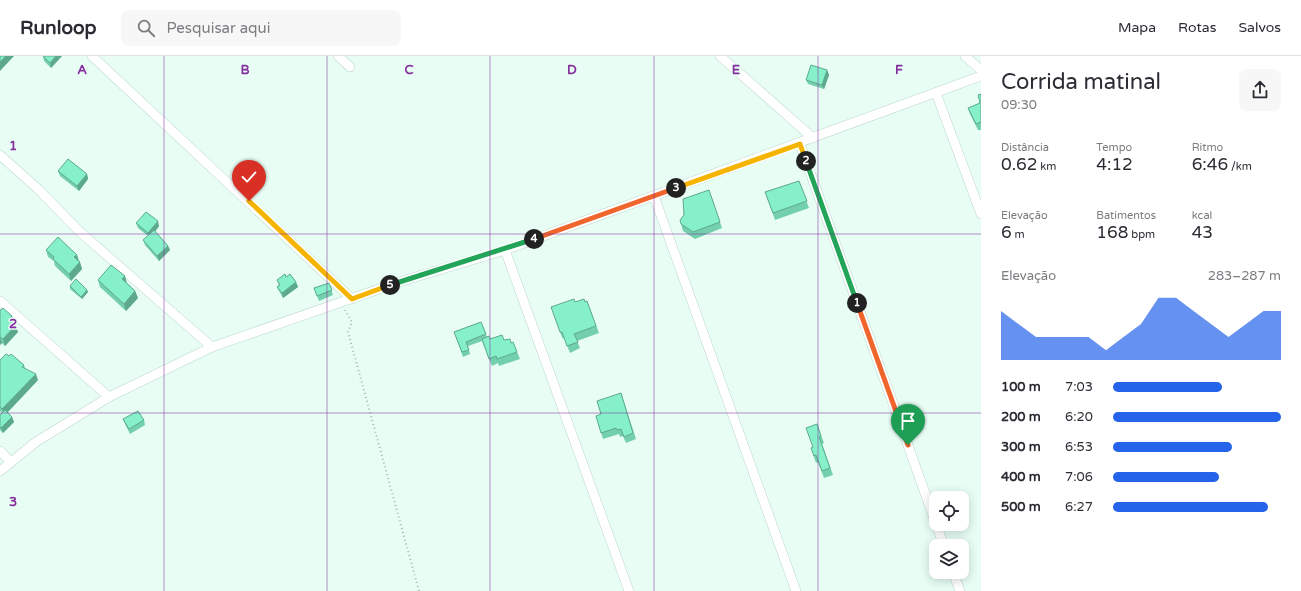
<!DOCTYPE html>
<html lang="pt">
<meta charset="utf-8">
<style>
:root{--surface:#fff;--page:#f7f7f7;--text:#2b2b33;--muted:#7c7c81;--line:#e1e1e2;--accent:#2563eb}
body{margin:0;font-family:"Varela Round",sans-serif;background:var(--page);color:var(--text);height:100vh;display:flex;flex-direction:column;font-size:15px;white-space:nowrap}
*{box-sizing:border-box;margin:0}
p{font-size:13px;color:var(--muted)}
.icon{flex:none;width:22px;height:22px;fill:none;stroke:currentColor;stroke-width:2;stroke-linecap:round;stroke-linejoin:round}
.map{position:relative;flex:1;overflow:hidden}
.details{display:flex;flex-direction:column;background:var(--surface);width:320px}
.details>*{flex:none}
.buttons{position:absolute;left:929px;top:435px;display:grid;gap:8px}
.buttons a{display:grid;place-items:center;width:40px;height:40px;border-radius:8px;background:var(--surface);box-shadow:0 2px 10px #0003;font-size:20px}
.pin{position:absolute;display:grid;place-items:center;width:34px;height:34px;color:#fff;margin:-41px -17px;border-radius:50% 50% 50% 0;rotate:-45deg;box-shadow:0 0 4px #0007}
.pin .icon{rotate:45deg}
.km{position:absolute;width:20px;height:20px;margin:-10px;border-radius:50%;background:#222;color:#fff;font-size:11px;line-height:20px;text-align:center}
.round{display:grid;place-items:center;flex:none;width:42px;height:42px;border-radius:8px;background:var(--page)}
.headline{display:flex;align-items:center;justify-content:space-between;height:68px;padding:0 20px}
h1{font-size:22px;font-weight:600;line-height:30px}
.figures{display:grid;grid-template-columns:repeat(3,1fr);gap:6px;height:68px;padding:4px 20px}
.figures div{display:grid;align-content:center}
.figures b{font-size:17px;font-weight:600}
.figures small{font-size:11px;font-weight:400}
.figures p{font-size:11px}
.chart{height:112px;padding:8px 20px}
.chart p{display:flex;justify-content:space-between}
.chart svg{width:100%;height:72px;margin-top:4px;fill:var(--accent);opacity:.7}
ul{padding:0 20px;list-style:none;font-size:13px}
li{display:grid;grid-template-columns:64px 48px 1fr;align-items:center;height:30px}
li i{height:10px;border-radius:5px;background:var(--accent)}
header{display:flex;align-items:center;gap:24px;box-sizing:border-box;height:56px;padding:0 20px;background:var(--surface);border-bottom:1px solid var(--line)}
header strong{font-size:19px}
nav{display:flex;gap:22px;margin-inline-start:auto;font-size:14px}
.search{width:280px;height:36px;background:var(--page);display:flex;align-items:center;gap:10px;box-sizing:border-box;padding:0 14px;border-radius:8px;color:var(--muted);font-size:15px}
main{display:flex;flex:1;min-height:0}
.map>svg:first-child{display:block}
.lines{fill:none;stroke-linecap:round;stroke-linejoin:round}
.street-casing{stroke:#bbd6ca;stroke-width:10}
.path{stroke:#a5b7af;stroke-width:2;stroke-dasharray:1 3;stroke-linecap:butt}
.street{stroke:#fff;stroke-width:9}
.wall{fill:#73cfad}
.shaded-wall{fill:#5ea98d}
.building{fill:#86f1c9;stroke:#5ea98d}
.split-1-casing{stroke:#fff;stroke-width:8}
.split-2-casing{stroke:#fff;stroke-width:8}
.split-3-casing{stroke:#fff;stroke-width:8}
.split-4-casing{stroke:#fff;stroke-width:8}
.split-5-casing{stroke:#fff;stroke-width:8}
.split-6-casing{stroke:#fff;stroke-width:8}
.split-1{stroke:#f0652b;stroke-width:5}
.split-2{stroke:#22a559;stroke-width:5}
.split-3{stroke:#f5b400;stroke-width:5}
.split-4{stroke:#f0652b;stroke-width:5}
.split-5{stroke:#22a559;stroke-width:5}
.split-6{stroke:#f5b400;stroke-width:5}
.grid{fill:none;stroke:#85309e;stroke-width:1;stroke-opacity:0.55}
.grid-label{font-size:13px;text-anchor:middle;font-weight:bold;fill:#85309e;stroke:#e8fef5;stroke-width:3;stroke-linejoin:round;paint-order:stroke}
</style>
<header>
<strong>Runloop</strong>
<div class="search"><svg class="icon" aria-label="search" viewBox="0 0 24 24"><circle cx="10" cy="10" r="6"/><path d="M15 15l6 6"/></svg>Pesquisar aqui</div>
<nav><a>Mapa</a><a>Rotas</a><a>Salvos</a></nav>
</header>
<main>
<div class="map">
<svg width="981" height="535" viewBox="0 0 981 535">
<rect width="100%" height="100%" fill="#e8fef5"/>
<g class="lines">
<defs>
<g id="street">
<path d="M92 0 352 243"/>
<path d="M338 0 350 11"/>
<path d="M720 0 813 82"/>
<path d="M965 0 981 14"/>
<path d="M936 37 981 158"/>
<path d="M800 88 944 490"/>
<path d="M0 99 38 133 80 176 212 291"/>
<path d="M654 140 796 535"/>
<path d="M505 194 629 535"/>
<path d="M0 245 109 341"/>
<path d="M0 395 11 406"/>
<path d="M0 415 36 386 109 341 212 291 399 226 505 194 981 20"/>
<path d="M953 516 960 535"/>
</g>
</defs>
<!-- street casing -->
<use href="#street" class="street-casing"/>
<!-- path -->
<path class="path" d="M345 254 352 266 348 276 419 535"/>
<!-- street -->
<use href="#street" class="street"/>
</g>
<!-- wall -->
<g class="wall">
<path d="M43 0H62L51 12 44 5Z"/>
<path d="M827 14 829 19 824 33 808 28 806 24Z"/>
<path d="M981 38V74H978L970 58 968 52 980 47Z"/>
<path d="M58 115 87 118 88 123 79 135 60 120Z"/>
<path d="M799 125 809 152 775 164 765 136Z"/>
<path d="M709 134 722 172 695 183 683 175 681 168Z"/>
<path d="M136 167 159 170 155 176 168 190 170 194 159 205 145 189 143 184 148 180 138 172Z"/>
<path d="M46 194 77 199 82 213 71 225 55 210 54 205 48 201Z"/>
<path d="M286 221 296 226 298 231 283 242 279 235 277 231 279 229 277 224Z"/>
<path d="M98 224 127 227 135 235 138 242 126 255 100 231Z"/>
<path d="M329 227 333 239 319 245 314 232Z"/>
<path d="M70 230 87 234 88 236 82 243 70 233Z"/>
<path d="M587 245 599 277 577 285 580 292 570 297 564 282 563 283 560 276 575 246H585Z"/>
<path d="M0 254 12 260 14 266 13 268 18 276 5 290 2 287 0 289Z"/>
<path d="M481 266 487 281 490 283 504 284 511 287 513 286 520 303 499 310 498 307 492 310 482 285 468 290 470 298 463 301 454 276Z"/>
<path d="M9 300 24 309 25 312 38 324 7 357 12 361 14 366 3 377 0 374V359L2 357 0 355V304Z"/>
<path d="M621 337 636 383 626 387 623 380 620 381 619 378 603 383 596 360 601 358Z"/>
<path d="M123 363 144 364 145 369 130 378 125 368Z"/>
<path d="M817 368 824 387 822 388 833 419 824 422 818 406 816 407 811 392 813 391Z"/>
</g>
<!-- shaded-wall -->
<g class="shaded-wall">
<path d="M6 0H14L0 15V6Z"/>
<path d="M56 0H62L51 12 50 7Z"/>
<path d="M827 14 829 19 824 33 822 29Z"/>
<path d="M87 118 88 123 79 135 77 130Z"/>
<path d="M158 165 159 170 150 182 148 177Z"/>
<path d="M168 190 170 194 159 205 157 200Z"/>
<path d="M77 199 79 206 77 208 74 201Z"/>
<path d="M80 206 82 213 71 225 69 218Z"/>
<path d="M125 220 127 227 122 223Z"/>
<path d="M296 226 298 231 283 242 282 237Z"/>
<path d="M87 234 88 236 82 243 81 241Z"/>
<path d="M135 235 138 242 126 255 124 248Z"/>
<path d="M12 260 14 266 11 270 9 264Z"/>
<path d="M15 270 18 276 5 290 3 283Z"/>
<path d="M0 281 2 287 0 289Z"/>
<path d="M36 318 38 324 5 359 2 353Z"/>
<path d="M12 361 14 366 3 377 1 372Z"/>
</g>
<!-- building -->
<g class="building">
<path d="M0 0H6L0 6Z"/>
<path d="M43 0H56L50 7Z"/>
<path d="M811 9 827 14 822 29 806 24Z"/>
<path d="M981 38V66L976 68 968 52 980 47 978 39Z"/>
<path d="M68 103 87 118 77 130 58 115Z"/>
<path d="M799 125 807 145 773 157 765 136Z"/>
<path d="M709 134 720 166 693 176 681 168 680 164 684 159 683 143Z"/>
<path d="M146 156 158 165 148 177 136 167Z"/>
<path d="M154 174 168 190 157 200 143 184Z"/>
<path d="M58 181 77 199 74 201 80 206 69 218 53 203 54 201 46 194Z"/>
<path d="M111 209 125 220 122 223 135 235 124 248 98 224Z"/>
<path d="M285 218 286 221 290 218 296 226 282 237 277 231 280 229 277 224Z"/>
<path d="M76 223 87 234 81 241 70 230Z"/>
<path d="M329 227 332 234 317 240 314 232Z"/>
<path d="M574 243 575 246 584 243 585 246 587 245 596 270 574 278 578 286 567 290 562 276H560L551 251Z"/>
<path d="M3 252 12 260 9 264 15 270 3 283 0 281V254H1Z"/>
<path d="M481 266 486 278 466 286 469 294 462 296 454 276Z"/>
<path d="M502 279 504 284 510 283 511 287 513 286 517 296 497 303 496 300 489 303 482 283 489 280 490 283Z"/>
<path d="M6 298 9 300 11 298 24 309 22 311 36 318 2 353 0 351V304Z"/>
<path d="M621 337 633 377 624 381 621 373 617 374 616 372 601 377 596 360 601 358 597 345Z"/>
<path d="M5 354 12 361 1 372 0 371V359Z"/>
<path d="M138 355 144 364 129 373 123 363Z"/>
<path d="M817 368 821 380 819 381 830 412 822 415 816 399 814 400 811 392 813 391 806 372Z"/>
</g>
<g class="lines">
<defs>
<path id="split-1" d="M857 247 908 389"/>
<path id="split-2" d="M806 105 857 247"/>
<path id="split-3" d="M676 132 800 88 806 105"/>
<path id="split-4" d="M534 183 676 132"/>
<path id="split-5" d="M390 229 534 183"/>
<path id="split-6" d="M249 145 352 243 390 229"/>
</defs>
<!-- split-1 casing -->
<use href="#split-1" class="split-1-casing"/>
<!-- split-2 casing -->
<use href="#split-2" class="split-2-casing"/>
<!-- split-3 casing -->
<use href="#split-3" class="split-3-casing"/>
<!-- split-4 casing -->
<use href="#split-4" class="split-4-casing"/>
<!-- split-5 casing -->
<use href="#split-5" class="split-5-casing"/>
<!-- split-6 casing -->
<use href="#split-6" class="split-6-casing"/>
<!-- split-1 -->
<use href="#split-1" class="split-1"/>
<!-- split-2 -->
<use href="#split-2" class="split-2"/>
<!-- split-3 -->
<use href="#split-3" class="split-3"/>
<!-- split-4 -->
<use href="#split-4" class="split-4"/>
<!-- split-5 -->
<use href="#split-5" class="split-5"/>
<!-- split-6 -->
<use href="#split-6" class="split-6"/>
</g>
<!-- grid -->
<path class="grid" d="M164 0V535M327 0V535M490 0V535M654 0V535M818 0V535M0 178H981M0 357H981"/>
<g class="grid-label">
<text x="82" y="18">A</text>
<text x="245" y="18">B</text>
<text x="409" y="18">C</text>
<text x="572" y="18">D</text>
<text x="736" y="18">E</text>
<text x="899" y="18">F</text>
<text x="13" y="94">1</text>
<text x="13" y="272">2</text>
<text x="13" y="450">3</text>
</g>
</svg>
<div class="buttons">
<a><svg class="icon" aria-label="locate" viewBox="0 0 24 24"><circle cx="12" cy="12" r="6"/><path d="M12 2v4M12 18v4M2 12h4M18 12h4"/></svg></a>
<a><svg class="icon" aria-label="layers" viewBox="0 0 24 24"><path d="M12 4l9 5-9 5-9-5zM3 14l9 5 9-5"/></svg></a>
</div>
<div class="pin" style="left:908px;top:389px;background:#1e9e55"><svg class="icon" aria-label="arrive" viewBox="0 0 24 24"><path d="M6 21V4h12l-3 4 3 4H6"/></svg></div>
<div class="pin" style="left:249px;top:145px;background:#d93025"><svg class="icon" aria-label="check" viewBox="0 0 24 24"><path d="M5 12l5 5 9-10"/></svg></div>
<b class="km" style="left:857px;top:247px">1</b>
<b class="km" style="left:806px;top:105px">2</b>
<b class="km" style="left:676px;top:132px">3</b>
<b class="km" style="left:534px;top:183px">4</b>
<b class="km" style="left:390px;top:229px">5</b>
</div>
<section class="details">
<div class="headline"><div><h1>Corrida matinal</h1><p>09:30</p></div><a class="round"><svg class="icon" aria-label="share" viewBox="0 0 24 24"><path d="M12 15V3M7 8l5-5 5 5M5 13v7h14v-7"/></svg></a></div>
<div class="figures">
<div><p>Distância</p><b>0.62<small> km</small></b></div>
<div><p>Tempo</p><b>4:12</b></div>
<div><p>Ritmo</p><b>6:46<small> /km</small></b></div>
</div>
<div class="figures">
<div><p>Elevação</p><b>6<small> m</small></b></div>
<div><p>Batimentos</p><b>168<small> bpm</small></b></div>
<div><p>kcal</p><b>43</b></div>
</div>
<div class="chart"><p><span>Elevação</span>283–287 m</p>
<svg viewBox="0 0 160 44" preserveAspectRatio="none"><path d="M0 44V14L10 22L20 30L30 30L40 30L50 30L60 38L70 30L80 22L90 6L100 6L110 14L120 22L130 30L140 22L150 14L160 14V44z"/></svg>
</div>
<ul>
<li><b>100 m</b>7:03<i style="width:65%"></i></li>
<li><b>200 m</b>6:20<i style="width:100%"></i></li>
<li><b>300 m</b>6:53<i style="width:71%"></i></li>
<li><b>400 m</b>7:06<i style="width:63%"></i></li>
<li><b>500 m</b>6:27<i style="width:92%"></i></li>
</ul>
</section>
</main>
